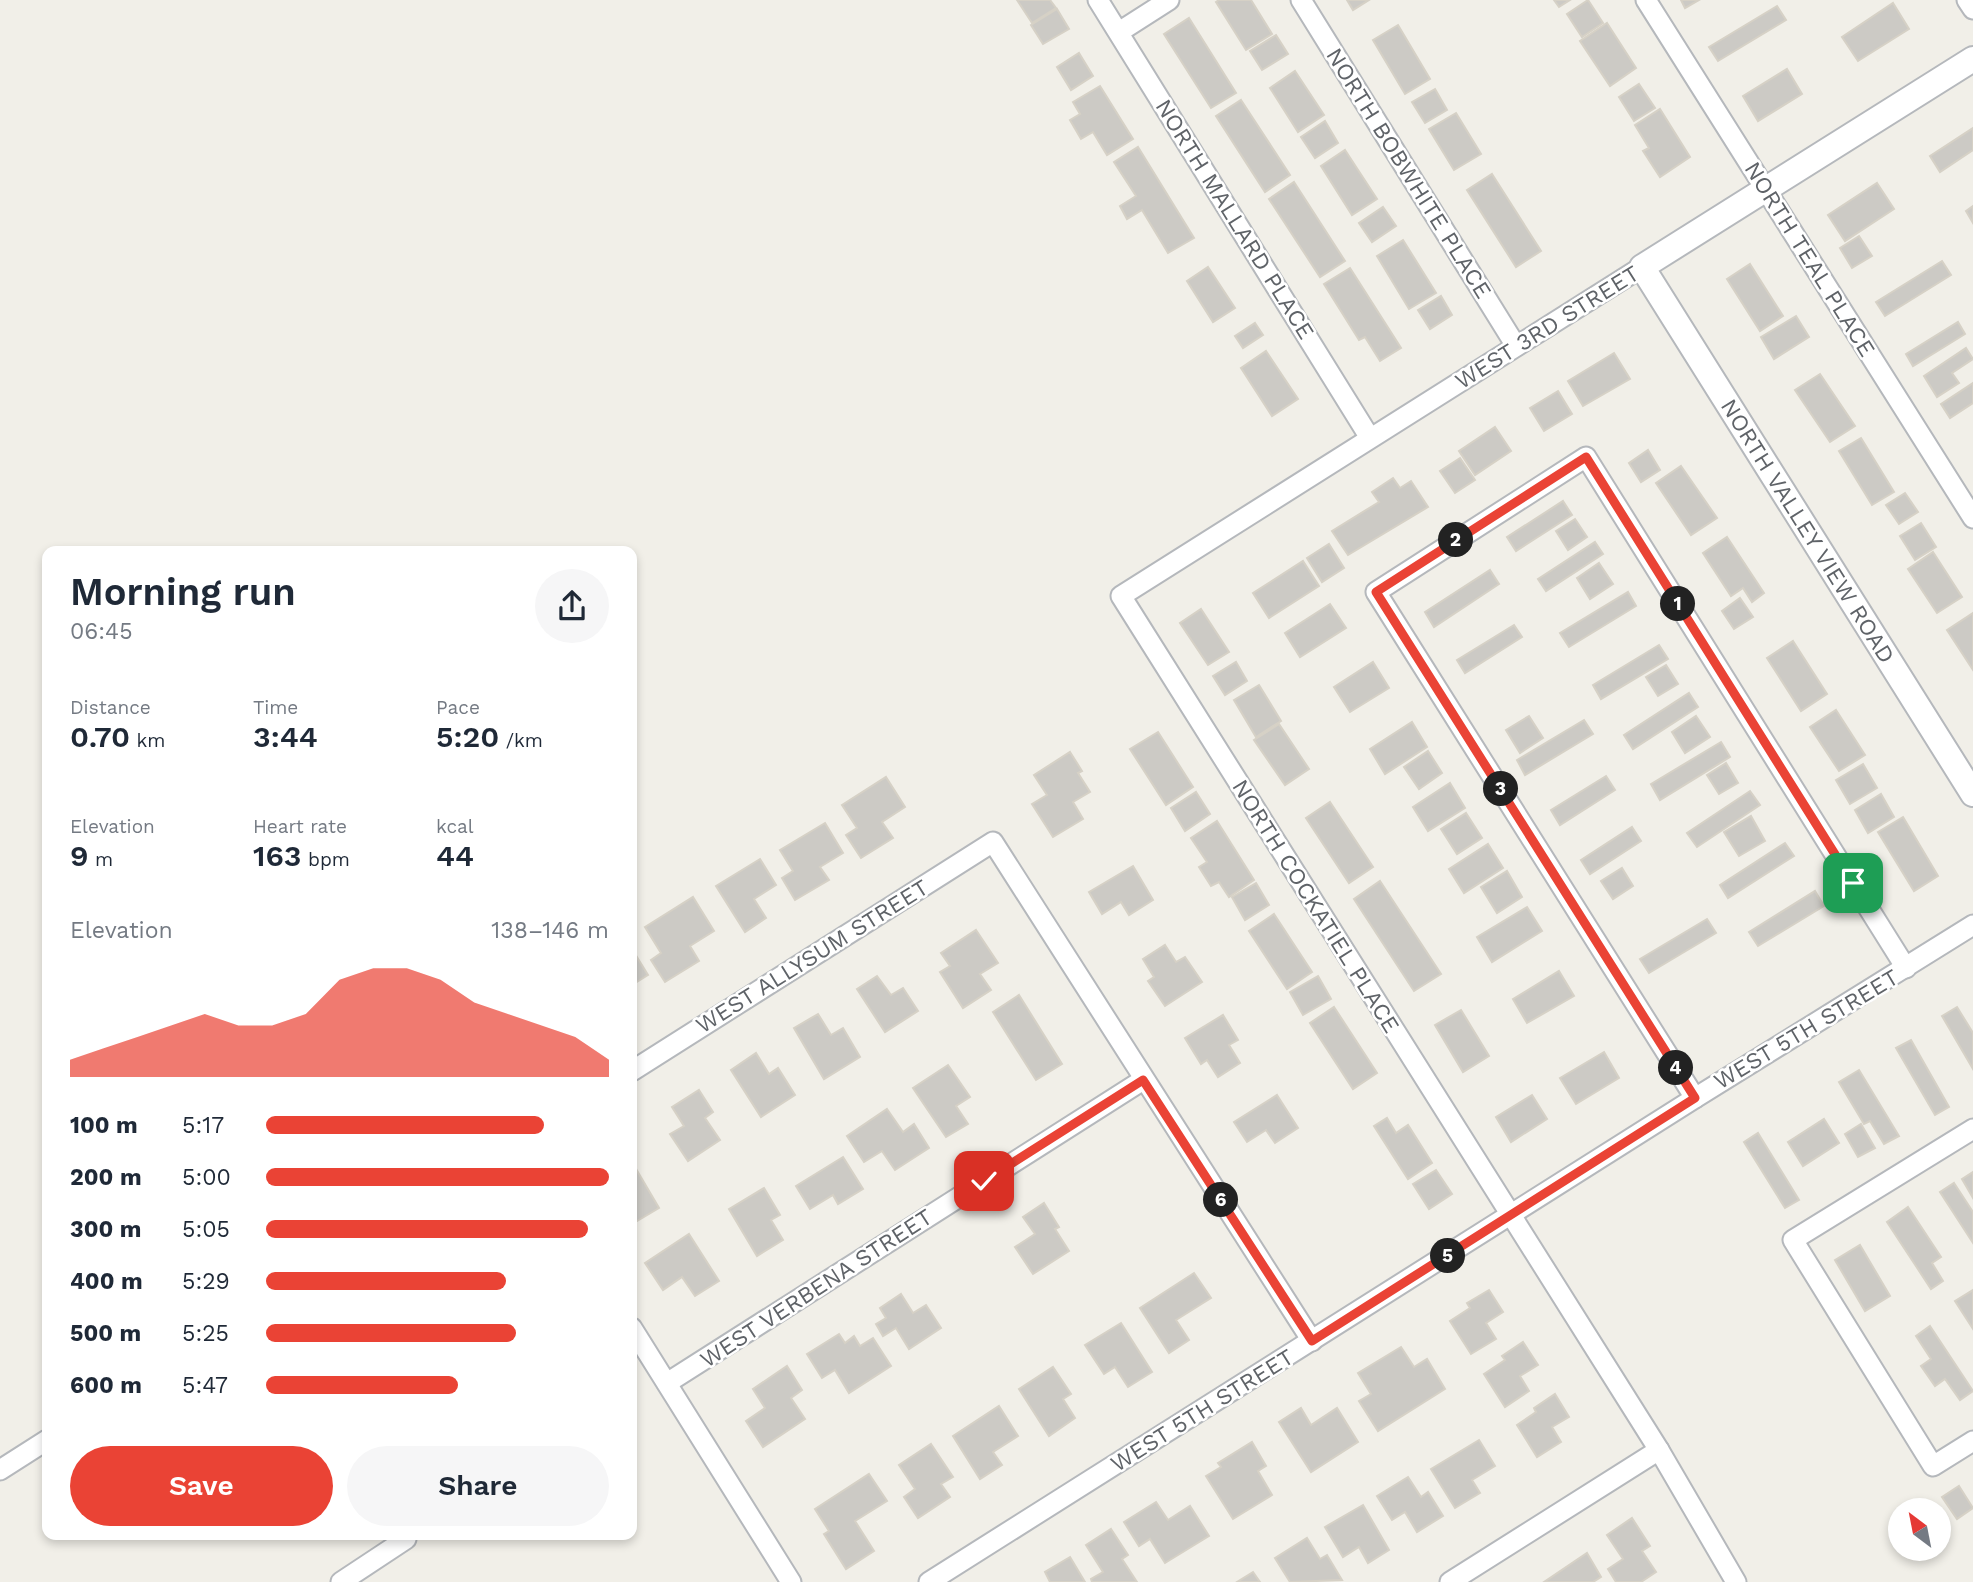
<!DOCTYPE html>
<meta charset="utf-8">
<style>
:root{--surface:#fff;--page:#f6f6f7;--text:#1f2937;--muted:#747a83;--accent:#ea4335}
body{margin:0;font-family:"Work Sans",sans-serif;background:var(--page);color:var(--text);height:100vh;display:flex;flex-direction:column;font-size:26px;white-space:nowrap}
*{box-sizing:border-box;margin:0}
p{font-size:23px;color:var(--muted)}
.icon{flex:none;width:38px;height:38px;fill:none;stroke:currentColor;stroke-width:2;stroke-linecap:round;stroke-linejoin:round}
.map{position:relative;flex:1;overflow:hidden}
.sheet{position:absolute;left:42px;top:546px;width:595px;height:994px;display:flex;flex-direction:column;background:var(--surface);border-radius:14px;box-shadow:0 4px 10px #0003}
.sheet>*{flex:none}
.needle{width:46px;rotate:328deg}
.buttons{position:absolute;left:1888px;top:1498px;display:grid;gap:14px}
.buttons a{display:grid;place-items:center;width:63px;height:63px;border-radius:50%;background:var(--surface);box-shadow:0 4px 10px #0003;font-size:35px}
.pin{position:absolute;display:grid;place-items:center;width:60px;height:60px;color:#fff;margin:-30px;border-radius:14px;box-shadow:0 4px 10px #0006}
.km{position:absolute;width:35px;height:35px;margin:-18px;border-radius:50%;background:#222;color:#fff;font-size:19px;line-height:35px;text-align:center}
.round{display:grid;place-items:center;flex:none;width:74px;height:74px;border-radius:37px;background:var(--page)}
.head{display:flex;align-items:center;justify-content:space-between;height:119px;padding:0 28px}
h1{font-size:38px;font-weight:600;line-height:52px}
.figures{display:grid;grid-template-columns:repeat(3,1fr);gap:10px;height:119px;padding:7px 28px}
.figures div{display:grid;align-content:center}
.figures b{font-size:30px;font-weight:600}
.figures small{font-size:19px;font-weight:400}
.figures p{font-size:19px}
.chart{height:196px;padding:14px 28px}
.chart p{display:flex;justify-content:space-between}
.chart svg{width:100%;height:126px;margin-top:7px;fill:var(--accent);opacity:.7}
.cta{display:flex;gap:14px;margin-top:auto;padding:14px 28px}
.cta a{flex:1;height:80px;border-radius:42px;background:var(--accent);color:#fff;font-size:28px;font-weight:600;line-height:80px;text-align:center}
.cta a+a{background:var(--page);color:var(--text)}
ul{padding:0 28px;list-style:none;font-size:23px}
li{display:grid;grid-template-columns:112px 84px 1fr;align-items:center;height:52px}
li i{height:18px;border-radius:9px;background:var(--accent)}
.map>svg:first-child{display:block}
.building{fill:#cccac5;stroke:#d6d1c6;stroke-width:2}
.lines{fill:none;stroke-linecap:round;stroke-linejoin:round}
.minor-casing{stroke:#b5b8bc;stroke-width:23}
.tertiary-casing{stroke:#b5b8bc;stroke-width:28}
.minor{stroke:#fff;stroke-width:19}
.tertiary{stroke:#fff;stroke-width:24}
.route-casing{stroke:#fff;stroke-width:14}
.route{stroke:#ea4335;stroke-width:9}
.labels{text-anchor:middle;stroke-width:5;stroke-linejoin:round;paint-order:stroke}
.street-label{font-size:23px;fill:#5f6368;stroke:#fff}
</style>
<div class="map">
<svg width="1973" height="1582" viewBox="0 0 1973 1582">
<rect width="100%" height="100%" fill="#f1efe8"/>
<!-- building -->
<g class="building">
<path d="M1017 0H1050L1056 8 1032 23Z"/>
<path d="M1219 0H1251L1272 34 1246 50 1216 2Z"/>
<path d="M1347 0H1369L1353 10Z"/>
<path d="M1554 0H1570L1559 7Z"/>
<path d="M1588 0 1603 23 1582 37 1567 14Z"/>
<path d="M1681 0H1699L1685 8Z"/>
<path d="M1893 3 1909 29 1858 61 1842 37Z"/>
<path d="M1777 6 1786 20 1718 61 1709 47Z"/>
<path d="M1057 9 1069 29 1043 44 1031 25Z"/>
<path d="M1189 18 1236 93 1211 108 1164 34Z"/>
<path d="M1607 23 1636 68 1610 86 1580 41Z"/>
<path d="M1398 25 1430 79 1405 94 1373 40Z"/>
<path d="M1276 35 1288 54 1262 70 1250 51Z"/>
<path d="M1079 53 1093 76 1071 90 1057 67Z"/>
<path d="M1787 69 1802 94 1758 121 1743 96Z"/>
<path d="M1295 71 1324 115 1298 132 1270 88Z"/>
<path d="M1639 84 1655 108 1634 121 1619 97Z"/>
<path d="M1100 86 1133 139 1107 155 1093 132 1081 139 1070 120 1080 114 1073 102Z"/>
<path d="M1435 89 1447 110 1425 123 1412 102Z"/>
<path d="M1241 100 1290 175 1265 192 1216 116Z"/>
<path d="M1660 109 1690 157 1660 177 1643 151 1649 148 1635 125Z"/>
<path d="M1456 113 1481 154 1454 170 1429 129Z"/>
<path d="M1325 121 1338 143 1315 158 1301 137Z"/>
<path d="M1973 128V150L1940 172 1930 156Z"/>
<path d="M1138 147 1194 238 1168 253 1142 210 1127 219 1120 206 1136 196 1114 162Z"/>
<path d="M1345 150 1377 199 1352 215 1321 166Z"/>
<path d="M1492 174 1541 251 1516 267 1467 190Z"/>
<path d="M1294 182 1345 261 1320 277 1269 199Z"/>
<path d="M1877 183 1894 209 1845 241 1828 215Z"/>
<path d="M1973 206V223L1966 211Z"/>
<path d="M1383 207 1396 226 1372 242 1359 223Z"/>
<path d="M1859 236 1872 256 1852 268 1840 248Z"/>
<path d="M1403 240 1436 293 1409 309 1377 256Z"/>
<path d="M1942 261 1951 275 1885 316 1876 302Z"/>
<path d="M1750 264 1783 316 1760 331 1727 279Z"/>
<path d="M1208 267 1235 308 1213 322 1187 281Z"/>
<path d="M1350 268 1401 348 1380 361 1365 337 1359 340 1324 284Z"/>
<path d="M1441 296 1452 315 1430 329 1418 310Z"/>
<path d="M1796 316 1809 337 1774 359 1761 337Z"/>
<path d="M1958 322 1965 334 1913 366 1906 354Z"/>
<path d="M1255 323 1263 335 1243 348 1235 336Z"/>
<path d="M1966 348 1973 359 1952 373 1959 383 1937 397 1924 376Z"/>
<path d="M1266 351 1298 399 1272 416 1241 368Z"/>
<path d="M1614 353 1630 379 1583 406 1568 381Z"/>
<path d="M1820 374 1855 426 1830 442 1795 390Z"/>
<path d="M1973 383V403L1950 418 1941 404Z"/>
<path d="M1558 391 1572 414 1544 431 1530 408Z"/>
<path d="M1495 427 1511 451 1475 475 1459 451Z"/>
<path d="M1861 438 1894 492 1872 505 1839 451Z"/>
<path d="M1648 450 1660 470 1641 482 1629 463Z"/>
<path d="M1460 458 1475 480 1455 493 1440 471Z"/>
<path d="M1681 466 1717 518 1691 535 1656 483Z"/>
<path d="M1393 478 1400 488 1411 481 1428 507 1348 555 1332 531 1379 502 1372 492Z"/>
<path d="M1905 493 1918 512 1899 524 1886 505Z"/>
<path d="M1563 501 1572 515 1516 551 1507 537Z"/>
<path d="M1575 519 1587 537 1568 550 1556 531Z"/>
<path d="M1921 523 1936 547 1915 560 1900 536Z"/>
<path d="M1727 537 1764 593 1752 602 1743 588 1731 596 1703 553Z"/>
<path d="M1595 542 1603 554 1546 591 1538 579Z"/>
<path d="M1329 544 1344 568 1322 582 1307 558Z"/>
<path d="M1933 552 1962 597 1937 613 1908 569Z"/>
<path d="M1303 561 1319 586 1269 618 1253 593Z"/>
<path d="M1599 563 1613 584 1590 599 1577 578Z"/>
<path d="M1490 570 1499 584 1434 627 1425 612Z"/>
<path d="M1628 592 1636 606 1569 647 1560 633Z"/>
<path d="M1740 598 1753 617 1734 629 1722 611Z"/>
<path d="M1330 604 1346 628 1300 657 1285 633Z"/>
<path d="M1201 609 1229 652 1208 665 1180 623Z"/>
<path d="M1973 613V670L1947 630Z"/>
<path d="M1514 625 1522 637 1465 673 1457 660Z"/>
<path d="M1793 641 1827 694 1801 711 1767 658Z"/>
<path d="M1659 645 1668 659 1601 699 1593 685Z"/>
<path d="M1236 662 1247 681 1225 695 1213 676Z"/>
<path d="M1373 662 1389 688 1350 712 1334 687Z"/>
<path d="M1666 665 1678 684 1658 696 1646 677Z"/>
<path d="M1259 685 1281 721 1256 737 1234 700Z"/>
<path d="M1689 693 1698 707 1633 749 1624 735Z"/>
<path d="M1836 710 1865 755 1839 771 1810 727Z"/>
<path d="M1529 716 1543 738 1520 753 1506 730Z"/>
<path d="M1696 716 1710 737 1685 753 1672 732Z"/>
<path d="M1584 720 1593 734 1525 775 1517 760Z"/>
<path d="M1412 722 1427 747 1385 774 1370 749Z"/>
<path d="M1279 724 1309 769 1285 785 1254 740Z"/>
<path d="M1158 732 1193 787 1166 805 1130 749Z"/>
<path d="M1721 742 1730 757 1660 800 1651 784Z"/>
<path d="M1428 751 1442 773 1419 789 1404 767Z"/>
<path d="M1070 752 1082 771 1078 773 1090 792 1073 802 1083 819 1053 837 1032 804 1047 795 1034 775Z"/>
<path d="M1726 763 1738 783 1719 794 1707 775Z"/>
<path d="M1863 764 1877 788 1850 804 1836 780Z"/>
<path d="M1606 776 1615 790 1560 825 1551 810Z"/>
<path d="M886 777 905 807 882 822 893 838 861 858 846 835 857 828 842 805Z"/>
<path d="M1450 783 1465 808 1428 831 1413 807Z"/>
<path d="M1750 791 1760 805 1697 847 1687 833Z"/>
<path d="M1196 792 1210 814 1185 831 1171 808Z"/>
<path d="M1881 794 1894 817 1868 833 1855 810Z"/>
<path d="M1330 802 1373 867 1349 883 1306 818Z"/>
<path d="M1466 813 1482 838 1457 854 1441 829Z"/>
<path d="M1751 816 1765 841 1739 856 1724 832Z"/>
<path d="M1903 817 1938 876 1914 891 1878 832Z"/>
<path d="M1217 821 1254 880 1229 897 1219 882 1211 886 1199 867 1207 862 1191 838Z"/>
<path d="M825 823 843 853 820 867 829 880 795 900 782 878 793 871 780 850Z"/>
<path d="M1632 827 1641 841 1590 874 1581 860Z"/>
<path d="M1785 843 1794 856 1728 898 1720 885Z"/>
<path d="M1488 844 1503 868 1464 893 1449 869Z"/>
<path d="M760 859 776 885 754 899 766 918 745 932 716 886Z"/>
<path d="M1133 866 1153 900 1129 915 1121 902 1102 914 1089 892Z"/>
<path d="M1622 868 1633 886 1613 899 1601 881Z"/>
<path d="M1507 871 1522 897 1497 913 1481 887Z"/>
<path d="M1380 881 1441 974 1414 991 1354 899Z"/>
<path d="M1256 883 1269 905 1245 920 1232 897Z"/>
<path d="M1815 891 1824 906 1758 946 1749 932Z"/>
<path d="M693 897 714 931 690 946 699 961 665 982 651 960 661 953 645 927Z"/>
<path d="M1527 907 1542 931 1492 962 1477 937Z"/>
<path d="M1274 914 1312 972 1287 989 1249 931Z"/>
<path d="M1707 919 1716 933 1649 973 1640 959Z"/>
<path d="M976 930 998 963 980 974 991 990 963 1008 940 972 950 966 941 953Z"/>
<path d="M1165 945 1176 962 1185 957 1202 982 1165 1006 1148 981 1154 977 1143 959Z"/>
<path d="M632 949 648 975 632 985Z"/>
<path d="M1559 971 1574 996 1527 1023 1513 999Z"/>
<path d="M877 976 891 995 903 988 918 1011 885 1032 857 989Z"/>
<path d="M1318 976 1331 999 1303 1015 1290 992Z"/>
<path d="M1019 995 1062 1064 1036 1080 993 1012Z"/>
<path d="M1334 1007 1377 1073 1353 1089 1310 1023Z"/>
<path d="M1957 1007 1973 1033V1069L1942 1016Z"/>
<path d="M1461 1010 1489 1056 1463 1072 1435 1025Z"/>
<path d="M818 1014 831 1035 843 1028 860 1057 824 1079 794 1028Z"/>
<path d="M1223 1015 1238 1040 1229 1045 1240 1063 1218 1077 1207 1060 1201 1064 1185 1038Z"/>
<path d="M1911 1040 1949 1107 1935 1115 1896 1048Z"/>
<path d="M1604 1052 1619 1078 1576 1104 1560 1078Z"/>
<path d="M756 1053 769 1074 778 1068 795 1095 761 1117 731 1070Z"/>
<path d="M948 1065 970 1097 956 1106 968 1124 946 1137 913 1088Z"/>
<path d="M1859 1070 1899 1136 1884 1144 1870 1121 1864 1124 1839 1082Z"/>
<path d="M699 1090 713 1112 705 1118 720 1140 688 1161 670 1134 684 1126 672 1107Z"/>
<path d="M1277 1095 1298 1128 1275 1143 1266 1130 1247 1142 1234 1122Z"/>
<path d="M1532 1095 1547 1119 1511 1142 1496 1117Z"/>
<path d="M887 1109 903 1132 914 1124 929 1148 895 1170 882 1151 864 1162 847 1136Z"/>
<path d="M1387 1118 1396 1133 1408 1125 1432 1163 1408 1179 1374 1126Z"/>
<path d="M1824 1119 1839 1143 1803 1166 1788 1142Z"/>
<path d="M1861 1124 1875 1148 1858 1157 1845 1134Z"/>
<path d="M1758 1133 1799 1200 1785 1208 1744 1142Z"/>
<path d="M843 1157 863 1189 838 1204 833 1195 810 1209 796 1186Z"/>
<path d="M632 1162 659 1208 632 1224Z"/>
<path d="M1436 1170 1452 1194 1429 1209 1413 1184Z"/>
<path d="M1973 1172V1198L1962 1179Z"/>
<path d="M1954 1183 1973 1212V1243L1940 1192Z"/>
<path d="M764 1188 780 1215 771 1220 783 1240 757 1256 729 1209Z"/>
<path d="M1044 1203 1059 1227 1055 1229 1069 1251 1033 1274 1015 1247 1035 1234 1023 1217Z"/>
<path d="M1908 1207 1941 1257 1932 1263 1943 1281 1931 1289 1887 1222Z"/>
<path d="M689 1234 719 1281 695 1296 682 1277 663 1290 645 1263Z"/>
<path d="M1860 1245 1890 1296 1865 1311 1835 1260Z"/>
<path d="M1194 1273 1211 1298 1176 1320 1189 1340 1169 1353 1140 1308Z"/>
<path d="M1489 1290 1503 1312 1486 1323 1496 1339 1471 1354 1450 1321 1470 1308 1467 1303Z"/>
<path d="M1973 1290V1329L1955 1301Z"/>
<path d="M901 1294 913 1313 926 1305 941 1328 909 1349 896 1328 883 1336 876 1324 886 1318 880 1308Z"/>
<path d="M1121 1323 1152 1372 1128 1387 1115 1367 1104 1374 1085 1345Z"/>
<path d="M1930 1326 1973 1391 1960 1400 1945 1379 1935 1386 1921 1366 1931 1359 1916 1336Z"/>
<path d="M839 1334 845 1343 854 1336 860 1346 873 1338 891 1366 849 1393 835 1370 822 1378 807 1354Z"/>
<path d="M1523 1342 1538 1365 1520 1376 1529 1391 1505 1407 1484 1374 1505 1360 1502 1356Z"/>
<path d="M1401 1347 1414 1367 1427 1359 1445 1389 1378 1431 1359 1401 1371 1394 1358 1373Z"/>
<path d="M787 1366 802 1390 791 1398 805 1419 763 1447 746 1421 765 1408 753 1389Z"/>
<path d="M1053 1367 1071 1394 1063 1399 1075 1418 1049 1436 1019 1389Z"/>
<path d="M1555 1394 1569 1417 1552 1427 1561 1442 1537 1457 1517 1425 1536 1412 1534 1408Z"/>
<path d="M999 1406 1018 1436 993 1452 1002 1465 980 1479 953 1436Z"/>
<path d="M1301 1408 1311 1425 1337 1408 1358 1442 1311 1472 1279 1422Z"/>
<path d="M1479 1440 1495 1466 1472 1480 1480 1493 1455 1508 1431 1469Z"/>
<path d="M1252 1442 1266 1466 1258 1471 1272 1495 1233 1519 1206 1476 1221 1467 1218 1463Z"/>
<path d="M931 1444 953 1477 941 1484 950 1497 918 1518 904 1497 915 1489 899 1465Z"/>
<path d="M869 1474 887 1501 855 1521 874 1551 846 1569 824 1534 829 1531 815 1509Z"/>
<path d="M1408 1477 1421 1497 1428 1492 1443 1516 1417 1532 1405 1512 1392 1520 1377 1496Z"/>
<path d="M1959 1486 1973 1508 1957 1519 1942 1497Z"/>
<path d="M1156 1502 1168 1520 1190 1506 1209 1536 1165 1563 1150 1539 1139 1546 1124 1522Z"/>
<path d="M1363 1505 1389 1550 1368 1563 1359 1547 1343 1557 1325 1527Z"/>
<path d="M1632 1518 1650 1546 1642 1551 1656 1572 1641 1582H1616L1608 1569 1623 1559 1607 1535Z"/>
<path d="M1111 1529 1128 1555 1122 1559 1137 1582H1092L1091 1579 1103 1572 1086 1545Z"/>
<path d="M1307 1538 1320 1559 1327 1555 1342 1580 1290 1582 1275 1558Z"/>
<path d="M1587 1553 1601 1577 1593 1582H1544Z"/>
<path d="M1070 1557 1085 1582H1050L1045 1572Z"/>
<path d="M1253 1572 1260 1582H1237Z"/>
</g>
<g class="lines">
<defs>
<g id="minor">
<path d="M1098 0 1370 438"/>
<path d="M1301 0 1516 346"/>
<path d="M1646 0 1973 518"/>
<path d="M1967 0 1973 9"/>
<path d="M1119 32 1169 0"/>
<path d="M1642 267 1121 596 1659 1450 1736 1582"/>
<path d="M632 1071 993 842 1312 1341"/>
<path d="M1695 1098 1376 592 1586 457 1906 968"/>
<path d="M1973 1129 1793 1240 1933 1466 1973 1441"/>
<path d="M632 1328 791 1582"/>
<path d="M667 1383 1143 1080"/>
<path d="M0 1470 47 1440"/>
<path d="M341 1582 406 1539 403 1535"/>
<path d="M929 1582 1695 1098 1973 925"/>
<path d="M1450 1582 1659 1450"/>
</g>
<path id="tertiary" d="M1973 59 1642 267 1973 794"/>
</defs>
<!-- minor casing -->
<use href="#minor" class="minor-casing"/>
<!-- tertiary casing -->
<use href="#tertiary" class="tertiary-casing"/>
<!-- minor -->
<use href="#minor" class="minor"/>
<!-- tertiary -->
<use href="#tertiary" class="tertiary"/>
</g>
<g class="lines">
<defs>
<path id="route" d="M984 1181 1143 1080 1312 1341 1695 1098 1376 592 1586 457 1853 883"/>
</defs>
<!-- route casing -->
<use href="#route" class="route-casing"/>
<!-- route -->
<use href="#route" class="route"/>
</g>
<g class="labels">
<!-- street labels -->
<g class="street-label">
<text transform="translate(1409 173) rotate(58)" y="8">NORTH BOBWHITE PLACE</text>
<text transform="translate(1235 219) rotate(58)" y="8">NORTH MALLARD PLACE</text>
<text transform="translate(1810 259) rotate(58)" y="8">NORTH TEAL PLACE</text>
<text transform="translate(1547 327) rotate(-32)" y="8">WEST 3RD STREET</text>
<text transform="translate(1808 531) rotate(58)" y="8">NORTH VALLEY VIEW ROAD</text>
<text transform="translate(1316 906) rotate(58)" y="8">NORTH COCKATIEL PLACE</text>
<text transform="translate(812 956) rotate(-32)" y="8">WEST ALLYSUM STREET</text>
<text transform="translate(1806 1029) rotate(-31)" y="8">WEST 5TH STREET</text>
<text transform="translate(816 1288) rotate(-33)" y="8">WEST VERBENA STREET</text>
<text transform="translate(1202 1410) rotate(-32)" y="8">WEST 5TH STREET</text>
</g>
</g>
</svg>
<div class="buttons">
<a><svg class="needle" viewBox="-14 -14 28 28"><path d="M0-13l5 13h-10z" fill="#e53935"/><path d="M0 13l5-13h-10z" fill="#747a83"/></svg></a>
</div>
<div class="pin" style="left:1853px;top:883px;background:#1e9e55"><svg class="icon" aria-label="arrive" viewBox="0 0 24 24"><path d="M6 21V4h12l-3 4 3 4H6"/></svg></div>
<div class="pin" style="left:984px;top:1181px;background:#d93025"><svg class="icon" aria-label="check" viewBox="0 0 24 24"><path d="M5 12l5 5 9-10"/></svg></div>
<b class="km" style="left:1678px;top:604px">1</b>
<b class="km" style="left:1456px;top:540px">2</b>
<b class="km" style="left:1501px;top:789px">3</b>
<b class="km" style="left:1676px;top:1068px">4</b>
<b class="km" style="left:1448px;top:1256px">5</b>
<b class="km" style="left:1221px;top:1200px">6</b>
<section class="sheet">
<div class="head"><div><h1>Morning run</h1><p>06:45</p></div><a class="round"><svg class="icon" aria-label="share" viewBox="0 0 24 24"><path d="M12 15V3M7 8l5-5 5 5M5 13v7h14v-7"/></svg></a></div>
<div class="figures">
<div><p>Distance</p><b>0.70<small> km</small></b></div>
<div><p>Time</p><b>3:44</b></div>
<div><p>Pace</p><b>5:20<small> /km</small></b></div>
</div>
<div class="figures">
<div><p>Elevation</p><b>9<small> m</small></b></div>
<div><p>Heart rate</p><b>163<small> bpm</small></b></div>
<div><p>kcal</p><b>44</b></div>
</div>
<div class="chart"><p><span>Elevation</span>138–146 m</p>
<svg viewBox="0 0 160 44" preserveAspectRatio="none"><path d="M0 44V38L10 34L20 30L30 26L40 22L50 26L60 26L70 22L80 10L90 6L100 6L110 10L120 18L130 22L140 26L150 30L160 38V44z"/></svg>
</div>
<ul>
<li><b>100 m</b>5:17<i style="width:81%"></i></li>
<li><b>200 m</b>5:00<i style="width:100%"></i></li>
<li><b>300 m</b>5:05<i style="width:94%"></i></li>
<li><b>400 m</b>5:29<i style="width:70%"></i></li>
<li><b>500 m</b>5:25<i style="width:73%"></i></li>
<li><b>600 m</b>5:47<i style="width:56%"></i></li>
</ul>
<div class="cta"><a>Save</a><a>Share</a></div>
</section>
</div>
